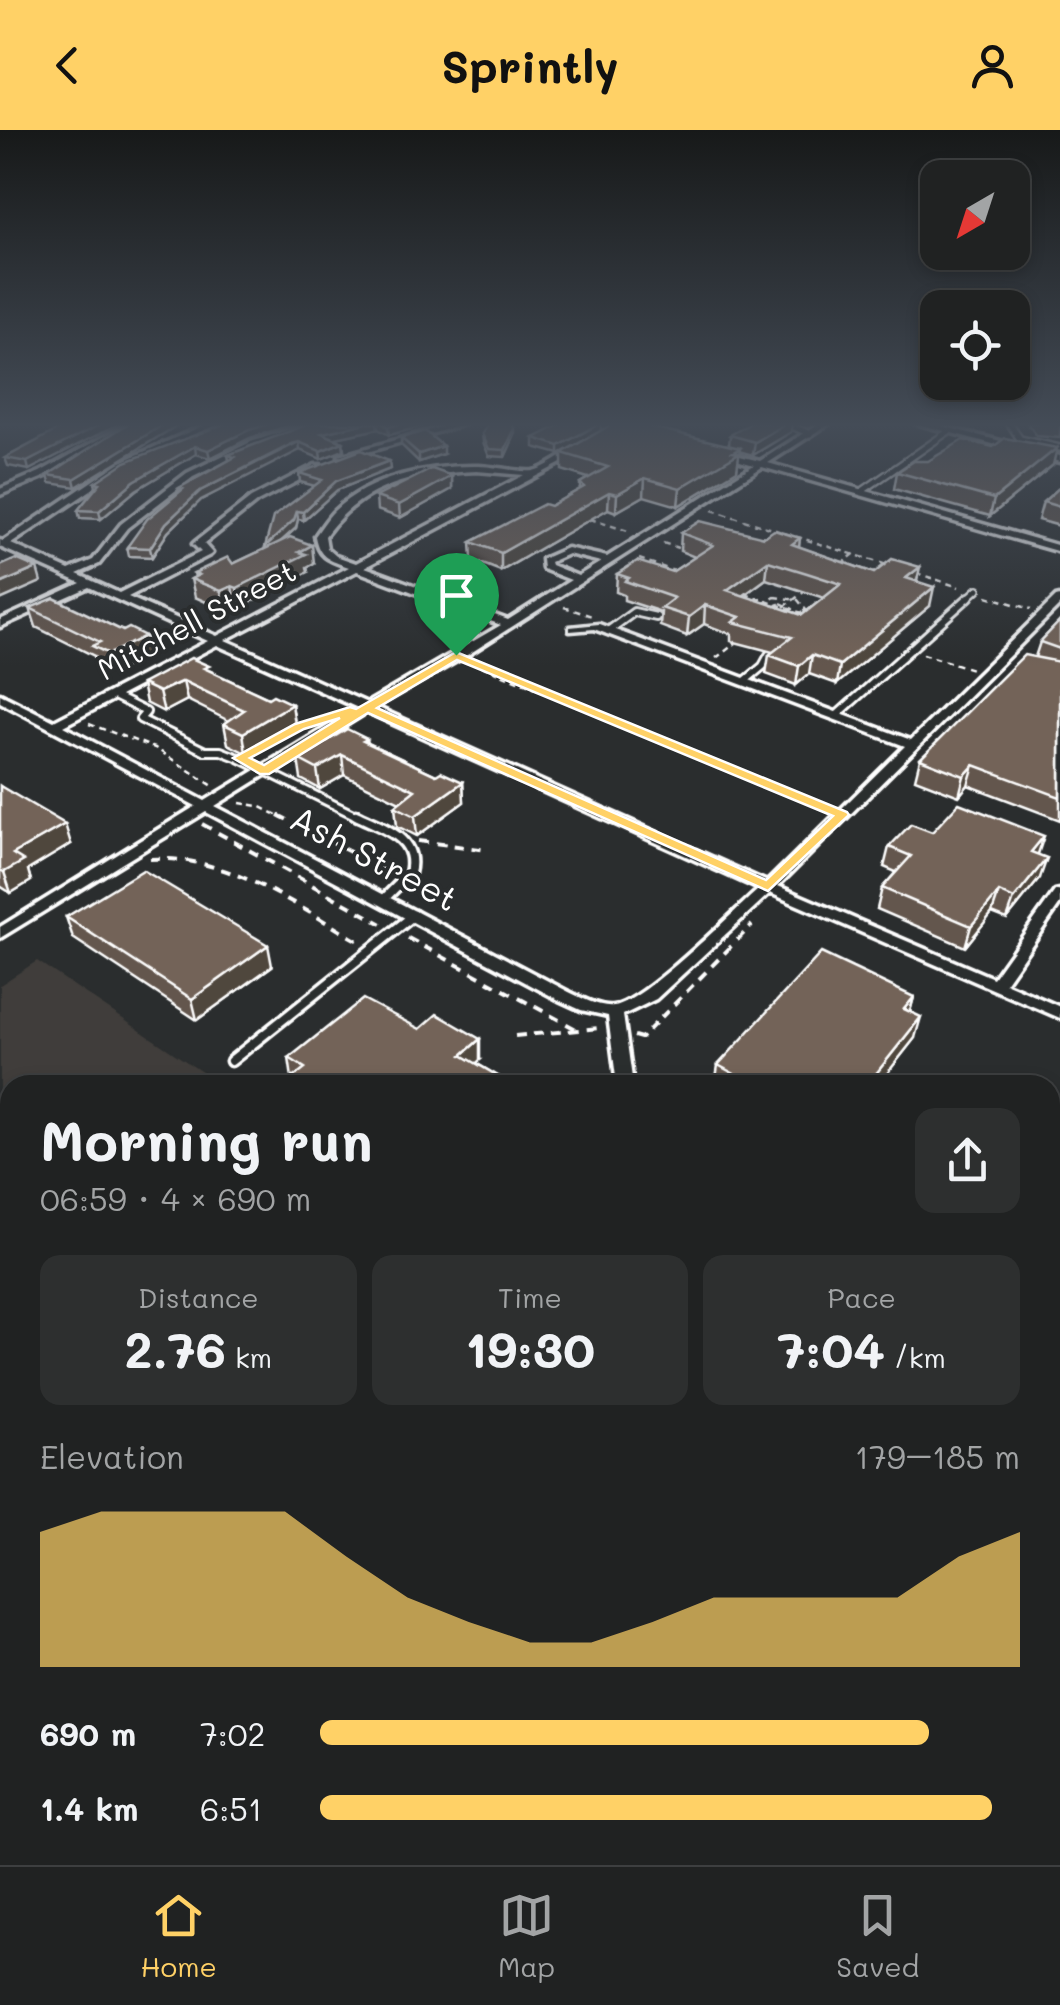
<!DOCTYPE html>
<meta charset="utf-8">
<style>
:root{--surface:#202222;--page:#2d2f2f;--text:#f1f3f6;--muted:#a2a4a5;--line:#3d3f40;--accent:#ffd166}
body{margin:0;font-family:Mali,sans-serif;background:var(--page);color:var(--text);height:100vh;display:flex;flex-direction:column;font-size:38px;white-space:nowrap}
*{box-sizing:border-box;margin:0}
p{font-size:32px;color:var(--muted)}
.icon{flex:none;width:55px;height:55px;fill:none;stroke:currentColor;stroke-width:2;stroke-linecap:round;stroke-linejoin:round}
.map{position:relative;flex:1;overflow:hidden}
.side{position:absolute;left:0px;top:945px;width:1060px;height:790px;display:flex;flex-direction:column;background:var(--surface);border-radius:30px 30px 0 0;box-shadow:0 5px 15px #0003,0 0 0 2px var(--line)}
.side>*{flex:none}
.needle{width:65px;rotate:219deg}
.fabs{position:absolute;left:920px;top:30px;display:grid;gap:20px}
.fabs a{display:grid;place-items:center;width:110px;height:110px;border-radius:20px;background:var(--surface);box-shadow:0 5px 15px #0003,0 0 0 2px var(--line);font-size:50px}
.pin{position:absolute;display:grid;place-items:center;width:85px;height:85px;color:#fff;margin:-102px -42px;border-radius:50% 50% 50% 0;rotate:-45deg;box-shadow:0 0 10px #0007}
.pin .icon{rotate:45deg}
.round{display:grid;place-items:center;flex:none;width:105px;height:105px;border-radius:20px;background:var(--page)}
.headline{display:flex;align-items:center;justify-content:space-between;height:170px;padding:0 40px}
h1{font-size:55px;font-weight:800;line-height:75px}
.stats{display:grid;grid-template-columns:repeat(3,1fr);gap:15px;height:170px;padding:10px 40px}
.stats div{display:grid;align-content:center;border-radius:20px;background:var(--page);text-align:center}
.stats b{font-size:50px;font-weight:800}
.stats small{font-size:28px;font-weight:400}
.stats p{font-size:28px}
.chart{height:280px;padding:20px 40px}
.chart p{display:flex;justify-content:space-between}
.chart svg{width:100%;height:180px;margin-top:10px;fill:var(--accent);opacity:.7}
ul{padding:0 40px;list-style:none;font-size:32px}
li{display:grid;grid-template-columns:160px 120px 1fr;align-items:center;height:75px}
li i{height:25px;border-radius:12px;background:var(--accent)}
header{display:flex;justify-content:space-between;align-items:center;height:130px;padding:0 40px;background:var(--accent);color:#111;font-size:45px;font-weight:800}
.tabs{display:flex;justify-content:space-around;align-items:center;height:140px;border-top:2px solid var(--line);background:var(--surface);font-size:28px;color:var(--muted)}
.tabs a{display:grid;justify-items:center;gap:5px}
.tabs .selected{color:var(--accent)}
.map>svg:first-child{display:block}
.built{fill:#403e3b}
.lines{fill:none;stroke-linecap:round;stroke-linejoin:round}
.taxiway{fill:#949696;fill-rule:evenodd}
.lane-far2-casing{stroke:#fff;stroke-width:10}
.lane-far1-casing{stroke:#fff;stroke-width:12}
.lane-casing{stroke:#fff;stroke-width:15}
.street-casing{stroke:#fff;stroke-width:7}
.path-far1{stroke:#fff;stroke-width:2.5;stroke-dasharray:6 5;stroke-linecap:butt}
.path{stroke:#fff;stroke-width:4;stroke-dasharray:10 8;stroke-linecap:butt}
.lane-far2{stroke:#2a2d2e;stroke-width:5}
.lane-far1{stroke:#2a2d2e;stroke-width:6}
.lane{stroke:#2a2d2e;stroke-width:8}
.street{fill:#2a2d2e;fill-rule:evenodd}
.wall{fill:#63564d;stroke:#fff;stroke-width:2.5;fill-rule:evenodd}
.shaded-wall{fill:#50463e;stroke:#fff;stroke-width:2.5}
.building{fill:#736459;stroke:#fff;stroke-width:2.5;fill-rule:evenodd}
.route{fill:#ffd166;stroke:#fff;stroke-width:2.5;fill-rule:evenodd}
.labels{text-anchor:middle;stroke-width:8;stroke-linejoin:round;paint-order:stroke}
.far-street-label{font-size:30px;fill:#fff;stroke:#2a2d2e}
.street-label{font-size:35px;fill:#fff;stroke:#2a2d2e}
</style>
<header><svg class="icon" aria-label="back" viewBox="0 0 24 24"><path d="M15 5l-7 7 7 7"/></svg>Sprintly<svg class="icon" aria-label="person" viewBox="0 0 24 24"><circle cx="12" cy="8" r="4"/><path d="M4 21q1-7 8-7t8 7"/></svg></header>
<div class="map">
<svg width="1060" height="1735" viewBox="0 0 1060 1735">
<rect width="100%" height="100%" fill="#2a2d2e"/>
<filter id="ink" filterUnits="userSpaceOnUse"><feTurbulence type="fractalNoise" baseFrequency=".01" numOctaves="2"/><feDisplacementMap in="SourceGraphic" scale="20" xChannelSelector="R" yChannelSelector="G"/><feConvolveMatrix kernelMatrix="1 2 1 2 8 2 1 2 1" color-interpolation-filters="sRGB"/></filter>
<g filter="url(#ink)">
<!-- built -->
<g class="built">
<path d="M37 831 221 955H10V1708L0 1696V855Z"/>
<path d="M1050 1315 1060 1316V1735H110L47 1725H1050Z"/>
</g>
<g class="lines">
<!-- taxiway -->
<g class="taxiway">
<path d="M0 1388 10 1392V1470L0 1466Z"/>
<path d="M776 1725H923L927 1735H780Z"/>
</g>
<defs>
<g id="lane-far2">
<path d="M785 293 810 304"/>
<path d="M1009 293 1020 309 1060 318"/>
<path d="M861 362 949 301"/>
<path d="M967 469 978 459"/>
</g>
<g id="lane-far1">
<path d="M608 501 634 482 656 487"/>
<path d="M745 551 763 536 769 525"/>
<path d="M112 565 146 582 140 589 205 621H221L239 628 361 688"/>
<path d="M836 586 969 467"/>
</g>
<g id="lane">
<path d="M356 685C382 698 419 707 410 743L384 769"/>
<path d="M231 931 414 785"/>
</g>
<g id="street">
<path d="M129 293H139L46 346 0 365V359L40 342Z"/>
<path d="M209 293H220L125 337 11 414 69 440 93 430 121 394 187 343 251 312 310 293H323L257 316 193 347 127 398 99 434 77 444 119 463 201 422 193 414 195 412 251 368 315 335H321V339L257 372 204 414 212 423 210 425 128 467 217 506 349 437C329 430 319 428 315 406 321 398 327 388 334 381 370 346 430 335 479 336 492 336 523 343 533 341 546 338 562 326 574 319H580V323L365 437 508 490 571 450 543 439 542 429 567 418 607 427 754 335 719 325V321L760 331 820 293H830L768 333 1060 416V422L762 337 469 524 376 577 767 752 905 616 594 499 570 501V497L599 494 911 610 1056 467 1060 466V475L778 756 993 848 1055 761 1060 760V774L1005 853 1060 877V888L770 763 656 869 623 885 633 955H617L608 886 581 880 559 870 206 682 0 808V797L196 676 0 572V564L54 591 208 511 89 457 0 497V490L81 453 0 417V410L3 411 119 333ZM477 341 524 345 356 433 336 426 327 418 325 406C363 353 415 344 477 341ZM568 424 601 432 578 446 551 435 550 432ZM357 441 501 495 367 573 225 510ZM217 515 358 578 205 671 63 596ZM367 582 746 753 759 759C732 783 644 872 614 876 600 878 582 868 569 862L215 676Z"/>
<path d="M455 293H469L346 328 339 326Z"/>
<path d="M915 293H930L1060 326V332Z"/>
</g>
</defs>
<!-- lane-far2 casing -->
<use href="#lane-far2" class="lane-far2-casing"/>
<!-- lane-far1 casing -->
<use href="#lane-far1" class="lane-far1-casing"/>
<!-- lane casing -->
<use href="#lane" class="lane-casing"/>
<!-- street casing -->
<use href="#street" class="street-casing"/>
<!-- path-far1 -->
<g class="path-far1">
<path d="M712 380 887 435"/>
<path d="M590 389 631 402"/>
<path d="M663 413 678 418"/>
<path d="M639 429 677 442"/>
<path d="M841 434 857 422"/>
<path d="M916 443 959 457"/>
<path d="M745 464 802 483"/>
<path d="M987 466 1031 479"/>
<path d="M775 467 798 470 806 480C789 489 774 490 761 475Z"/>
<path d="M781 473 793 479 778 480 775 476Z"/>
<path d="M564 477 592 486"/>
<path d="M784 477 804 462"/>
<path d="M923 524 972 539"/>
<path d="M716 528 736 513"/>
<path d="M472 532 829 679"/>
<path d="M89 594 155 618 213 656"/>
<path d="M255 620 317 591"/>
<path d="M240 673 259 676 283 688"/>
</g>
<!-- path -->
<g class="path">
<path d="M278 685 393 744"/>
<path d="M202 694 382 794"/>
<path d="M418 711 488 720"/>
<path d="M150 729C229 725 294 775 360 812"/>
<path d="M413 758 424 768"/>
<path d="M408 808 576 899"/>
<path d="M515 906 600 898"/>
<path d="M634 906 641 908 752 795"/>
</g>
<!-- lane-far2 -->
<use href="#lane-far2" class="lane-far2"/>
<!-- lane-far1 -->
<use href="#lane-far1" class="lane-far1"/>
<!-- lane -->
<use href="#lane" class="lane"/>
<!-- street -->
<use href="#street" class="street"/>
</g>
<!-- wall -->
<g class="wall">
<path d="M71 293H120L29 340 8 336 5 328Z"/>
<path d="M129 293H181L76 357 50 353 48 345Z"/>
<path d="M227 293H297L250 308 210 328 196 324 136 360 101 389 80 388 78 380 96 357 95 352Z"/>
<path d="M311 293H435L389 305 378 299 335 308 343 312 344 320 321 329 300 320 293 322 201 370 168 402 152 427 129 426 127 417 180 361 179 358 229 330 228 325Z"/>
<path d="M601 293V300L729 315 730 305 791 302 753 325 739 321 737 340 678 376 644 366 616 382 608 379 501 441 472 430 471 412 550 376 580 359V353L588 348 562 340V323L574 316 559 324 534 317V308Z"/>
<path d="M1027 293H1060V308L1037 306Z"/>
<path d="M482 304 515 305 505 327 489 326 483 312Z"/>
<path d="M401 308 443 324 419 332 401 315Z"/>
<path d="M1053 335 990 386 894 359 897 342Z"/>
<path d="M390 339 337 360 304 390 298 389 296 398 282 411 314 433 307 437 308 442 240 477 235 474 224 480 195 467 191 449 195 447 194 443 233 434 265 419 315 356 300 352 299 343Z"/>
<path d="M452 346V359L400 388 377 380 376 367Z"/>
<path d="M1060 357V396L1038 390 1043 372Z"/>
<path d="M681 403 800 408 799 417 874 443 917 452 930 476 837 554 809 544 796 555 766 544 769 525 773 522 731 511V504L704 494 687 506 660 496 661 482 624 470V465L616 462 617 444 672 442 695 427 680 421ZM766 449 824 468 802 485 743 466Z"/>
<path d="M30 478 145 506 149 525 113 543 97 535 94 526 36 497Z"/>
<path d="M1060 491V690L968 655 959 666 915 649 920 629 1035 527 1040 512Z"/>
<path d="M210 541 268 568 292 574 295 594 246 623 228 614 224 594 229 591 187 570 164 582 146 573 142 554Z"/>
<path d="M367 609 368 613 436 645 463 652 464 672 417 706 397 696 395 676 400 672 344 645 320 659 301 649 298 629Z"/>
<path d="M0 656 71 714 28 740 31 751 11 763 0 756Z"/>
<path d="M932 702 1038 725 1040 748 1007 789 992 783 965 817 877 779 882 758 896 742 884 737 889 717Z"/>
<path d="M66 787 272 836 197 890 73 808Z"/>
<path d="M914 867 910 882 915 908 878 955H715L718 935Z"/>
<path d="M289 928 480 930 476 933 513 955H293Z"/>
<path d="M1050 1076 1060 1078V1135L1050 1133Z"/>
</g>
<!-- shaded-wall -->
<g class="shaded-wall">
<path d="M103 293H120L29 340 27 332Z"/>
<path d="M166 293H181L76 357 74 349Z"/>
<path d="M271 293H297L250 308 210 328 208 320 249 300Z"/>
<path d="M366 293H377L378 299 322 311V303Z"/>
<path d="M403 293H435L389 305 388 297Z"/>
<path d="M601 293V301L559 324V316Z"/>
<path d="M787 293H792L791 302 753 325 755 312Z"/>
<path d="M515 298V305L505 327V320Z"/>
<path d="M299 312 300 320 201 370 168 402 152 427 150 418 166 393 200 361Z"/>
<path d="M343 312 344 320 321 329 320 321Z"/>
<path d="M195 316 196 324 136 360 101 389 99 381 134 351Z"/>
<path d="M443 316V324L419 332V324Z"/>
<path d="M740 318 737 340 678 376 680 358Z"/>
<path d="M1057 318 1053 335 990 386 994 369Z"/>
<path d="M389 331 390 339 337 360 304 390 303 382 336 351Z"/>
<path d="M452 346V359L400 388 399 375Z"/>
<path d="M645 348 644 366 616 382 617 364Z"/>
<path d="M609 362 608 379 501 441V423Z"/>
<path d="M297 381 298 389 296 398 266 425 265 417Z"/>
<path d="M312 415 314 433 307 437 308 442 240 477 237 458Z"/>
<path d="M768 431 766 449 725 479 727 460Z"/>
<path d="M920 437 916 455 906 448Z"/>
<path d="M37 438 41 452 0 470V454Z"/>
<path d="M232 456 235 474 224 480 221 461Z"/>
<path d="M934 457 930 476 837 554 840 535Z"/>
<path d="M705 475 704 494 687 506 689 487Z"/>
<path d="M145 506 149 525 113 543 109 524Z"/>
<path d="M812 525 809 544 796 555 799 536Z"/>
<path d="M183 551 187 570 164 582 159 562Z"/>
<path d="M292 574 295 594 246 623 243 603Z"/>
<path d="M342 625 344 645 320 659 317 639Z"/>
<path d="M974 635 968 655 959 666 964 646Z"/>
<path d="M463 652 464 672 417 706 415 686Z"/>
<path d="M65 694 71 714 28 740 31 751 11 763 4 742 13 724Z"/>
<path d="M1044 706 1037 727 1031 722Z"/>
<path d="M1047 728 1040 748 1007 789 1014 769Z"/>
<path d="M999 762 992 783 965 817 971 796Z"/>
<path d="M268 815 272 836 197 890 192 869Z"/>
<path d="M914 867 908 888 904 879Z"/>
<path d="M921 887 915 908 878 955H867Z"/>
<path d="M480 909V930L463 946 462 925Z"/>
</g>
<!-- building -->
<g class="building">
<path d="M71 293H103L27 332 5 328Z"/>
<path d="M129 293H166L74 349 48 345Z"/>
<path d="M226 293H271L249 300 208 320 195 316 134 351 99 381 78 380 100 353 95 352 125 332Z"/>
<path d="M311 293H366L322 303 343 312 320 321 299 312 292 314 200 361 166 393 150 418 127 417 147 389 183 359 179 358 235 327 228 325Z"/>
<path d="M382 293H403L388 297Z"/>
<path d="M488 293H510L515 298 505 320 489 319 482 304Z"/>
<path d="M564 293H600L559 316 534 308Z"/>
<path d="M614 293H635L740 318 733 322 739 323 680 358 645 348 617 364 609 362 501 423 471 412 544 374 550 376 584 357 580 353 608 337 562 323Z"/>
<path d="M751 293H787L755 312 730 305Z"/>
<path d="M425 301 443 316 419 324 401 308Z"/>
<path d="M1005 308 1057 318 994 369 897 342 914 331H928L963 310 993 317Z"/>
<path d="M361 320 389 331 336 351 303 382 297 381 294 390 265 417 273 387 322 350 299 343Z"/>
<path d="M432 339 452 346 399 375 376 367Z"/>
<path d="M1060 357V377L1043 372Z"/>
<path d="M700 391 764 407 774 400 800 408 792 414 874 443 892 429 920 437 906 448 934 457 840 535 812 525 799 536 769 525 792 507 733 492 740 487 705 475 689 487 661 478 674 468 625 451 629 448 617 444 637 431 672 442 713 415 681 403ZM768 431 807 443 841 454 802 485 727 460Z"/>
<path d="M290 407 312 415 299 422 306 424 237 458 232 456 221 461 191 449 199 445 194 443 228 427 233 434Z"/>
<path d="M16 429 37 438 0 454V436Z"/>
<path d="M54 468 123 501 129 498 145 506 109 524 92 516 100 512 30 478Z"/>
<path d="M1060 491V519L1040 512Z"/>
<path d="M1024 525 1060 532V667L974 635 964 646 920 629Z"/>
<path d="M191 528 209 536 204 538 268 568 273 565 292 574 243 603 224 594 244 580 183 551 159 562 142 554Z"/>
<path d="M347 599 367 609 363 611 436 645 441 642 463 652 415 686 395 676 415 660 342 625 317 639 298 629Z"/>
<path d="M0 656 65 694 13 724 24 731 4 742 0 740Z"/>
<path d="M959 673 1044 706 1031 722 1047 728 1014 769 999 762 971 796 882 758 911 726 889 717 911 694 932 702Z"/>
<path d="M143 740 268 815 192 869 66 787Z"/>
<path d="M821 823 914 867 904 879 921 887 867 955H755L718 935Z"/>
<path d="M363 869 420 899 437 884 480 909 462 925 513 955H301L291 949 305 938 289 928Z"/>
<path d="M1050 1076 1060 1078V1113L1050 1112Z"/>
</g>
</g>
<!-- sky -->
<linearGradient id="sky" x2="0" y2="1"><stop stop-color="#171919"/><stop offset="0.55" stop-color="#444c57"/><stop offset="1" stop-color="#444c57" stop-opacity="0"/></linearGradient>
<rect width="1060" height="536" fill="url(#sky)"/>
<!-- route -->
<path class="route" d="M456 522 847 682 849 685 768 761 368 583 269 644H260L233 628 295 594 350 577 356 579ZM457 530 833 686 766 750 377 578ZM340 588 264 635 250 628 304 599Z"/>
<g class="labels">
<!-- far-street labels -->
<g class="far-street-label">
<text transform="translate(197 491) rotate(-28)" y="10">Mitchell Street</text>
</g>
<!-- street labels -->
<g class="street-label">
<text transform="translate(374 729) rotate(28)" y="12">Ash Street</text>
</g>
</g>
</svg>
<div class="fabs">
<a><svg class="needle" viewBox="-14 -14 28 28"><path d="M0-13l5 13h-10z" fill="#e53935"/><path d="M0 13l5-13h-10z" fill="#a2a4a5"/></svg></a>
<a><svg class="icon" aria-label="locate" viewBox="0 0 24 24"><circle cx="12" cy="12" r="6"/><path d="M12 2v4M12 18v4M2 12h4M18 12h4"/></svg></a>
</div>
<div class="pin" style="left:456px;top:525px;background:#1e9e55"><svg class="icon" aria-label="arrive" viewBox="0 0 24 24"><path d="M6 21V4h12l-3 4 3 4H6"/></svg></div>
<section class="side">
<div class="headline"><div><h1>Morning run</h1><p>06:59 · 4 × 690 m</p></div><a class="round"><svg class="icon" aria-label="share" viewBox="0 0 24 24"><path d="M12 15V3M7 8l5-5 5 5M5 13v7h14v-7"/></svg></a></div>
<div class="stats">
<div><p>Distance</p><b>2.76<small> km</small></b></div>
<div><p>Time</p><b>19:30</b></div>
<div><p>Pace</p><b>7:04<small> /km</small></b></div>
</div>
<div class="chart"><p><span>Elevation</span>179–185 m</p>
<svg viewBox="0 0 160 44" preserveAspectRatio="none"><path d="M0 44V11L10 6L20 6L30 6L40 6L50 17L60 27L70 33L80 38L90 38L100 33L110 27L120 27L130 27L140 27L150 17L160 11V44z"/></svg>
</div>
<ul>
<li><b>690 m</b>7:02<i style="width:87%"></i></li>
<li><b>1.4 km</b>6:51<i style="width:96%"></i></li>
</ul>
</section>
</div>
<nav class="tabs">
<a class="selected"><svg class="icon" aria-label="home" viewBox="0 0 24 24"><path d="M3 11l9-7 9 7M6 9v11h12V9"/></svg>Home</a>
<a><svg class="icon" aria-label="map" viewBox="0 0 24 24"><path d="M3 6l6-2 6 2 6-2v14l-6 2-6-2-6 2zM9 4v14M15 6v14"/></svg>Map</a>
<a><svg class="icon" aria-label="saved" viewBox="0 0 24 24"><path d="M7 4h10v16l-5-4-5 4z"/></svg>Saved</a>
</nav>
